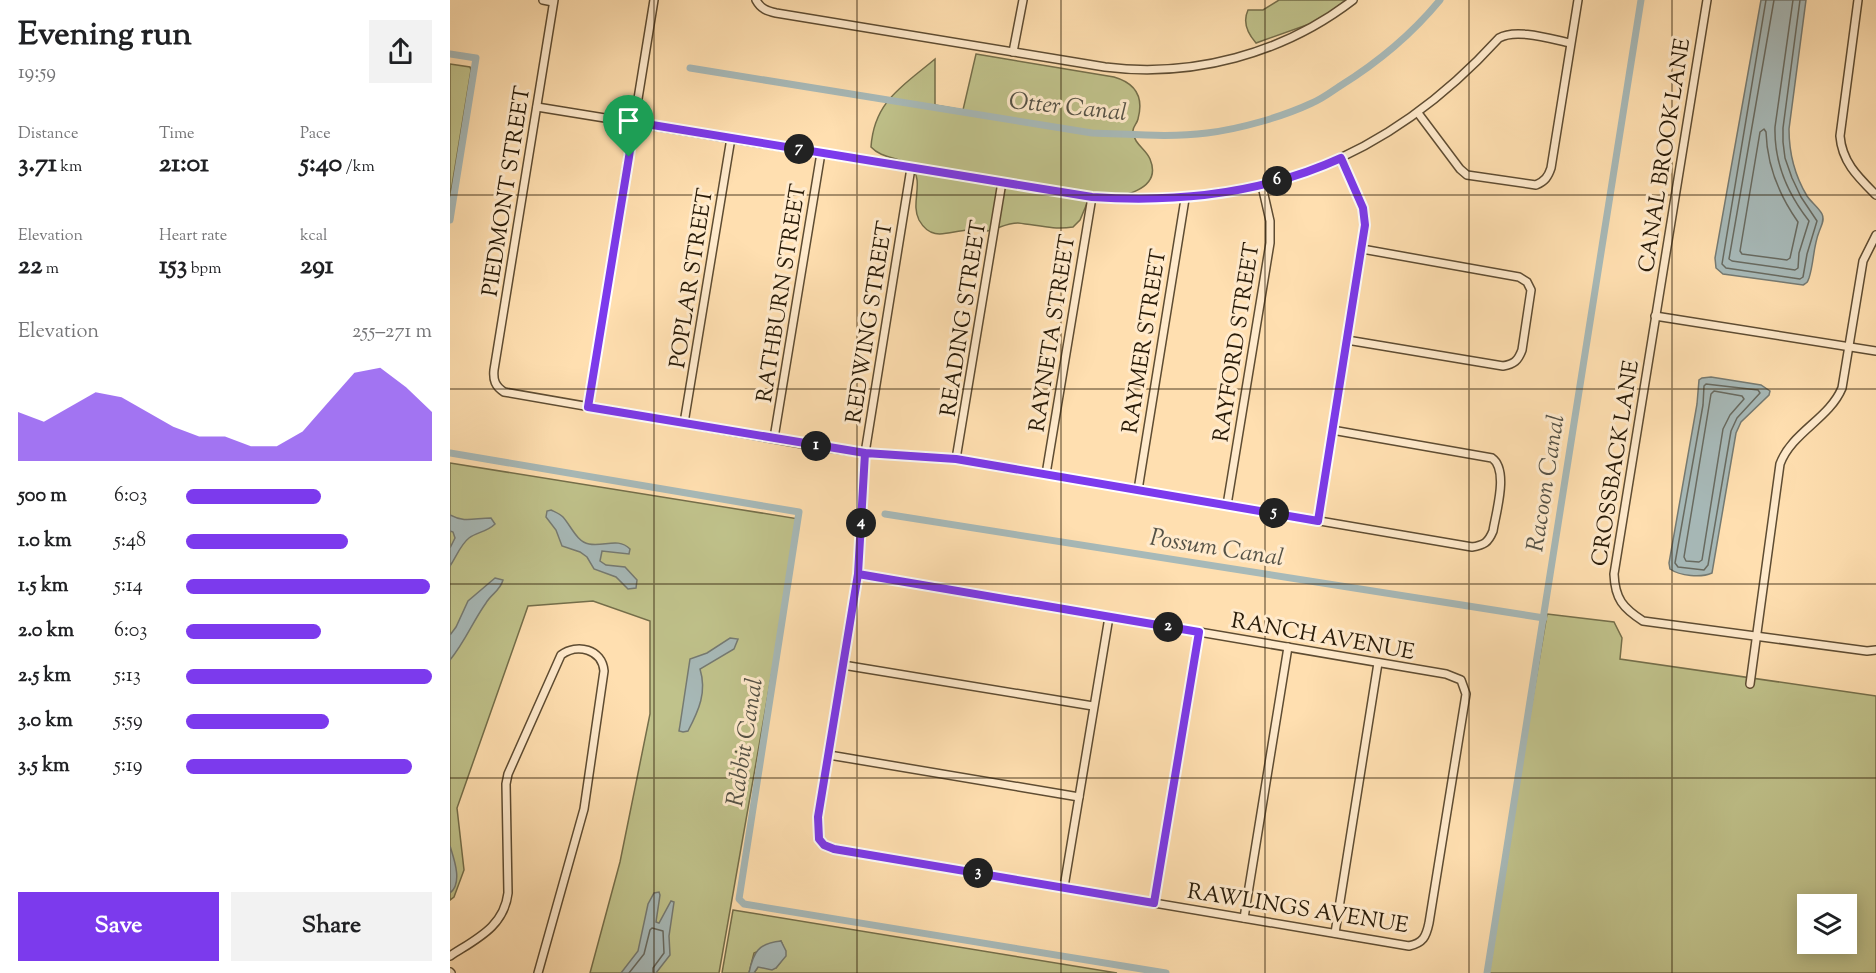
<!DOCTYPE html>
<meta charset="utf-8">
<style>
:root{--surface:#fff;--page:#f2f2f2;--text:#202124;--muted:#757577;--accent:#7c3aed}
body{margin:0;font-family:"Sorts Mill Goudy",serif;background:var(--page);color:var(--text);height:100vh;display:flex;flex-direction:column;font-size:22px;white-space:nowrap}
*{box-sizing:border-box;margin:0}
p{font-size:20px;color:var(--muted)}
.icon{flex:none;width:33px;height:33px;fill:none;stroke:currentColor;stroke-width:2;stroke-linecap:round;stroke-linejoin:round}
.map{position:relative;flex:1;overflow:hidden}
.side{display:flex;flex-direction:column;background:var(--surface);width:450px}
.side>*{flex:none}
.controls{position:absolute;left:1347px;top:894px;display:grid;gap:12px}
.controls a{display:grid;place-items:center;width:60px;height:60px;border-radius:0px;background:var(--surface);box-shadow:0 3px 15px #0003;font-size:30px}
.pin{position:absolute;display:grid;place-items:center;width:51px;height:51px;color:#fff;margin:-62px -26px;border-radius:50% 50% 50% 0;rotate:-45deg;box-shadow:0 0 6px #0007}
.pin .icon{rotate:45deg}
.km{position:absolute;width:30px;height:30px;margin:-15px;border-radius:50%;background:#222;color:#fff;font-size:16px;line-height:30px;text-align:center}
.round{display:grid;place-items:center;flex:none;width:63px;height:63px;border-radius:0px;background:var(--page)}
.summary{display:flex;align-items:center;justify-content:space-between;height:102px;padding:0 18px}
h1{font-size:33px;font-weight:700;line-height:45px}
.metrics{display:grid;grid-template-columns:repeat(3,1fr);gap:9px;height:102px;padding:6px 18px}
.metrics div{display:grid;align-content:center}
.metrics b{font-size:26px;font-weight:700}
.metrics small{font-size:16px;font-weight:400}
.metrics p{font-size:16px}
.chart{height:168px;padding:12px 18px}
.chart p{display:flex;justify-content:space-between}
.chart svg{width:100%;height:108px;margin-top:6px;fill:var(--accent);opacity:.7}
.primary-button{display:flex;gap:12px;margin-top:auto;padding:12px 18px}
.primary-button a{flex:1;height:69px;border-radius:0px;background:var(--accent);color:#fff;font-size:24px;font-weight:700;line-height:69px;text-align:center}
.primary-button a+a{background:var(--page);color:var(--text)}
ul{padding:0 18px;list-style:none;font-size:20px}
li{display:grid;grid-template-columns:96px 72px 1fr;align-items:center;height:45px}
li i{height:15px;border-radius:8px;background:var(--accent)}
main{display:flex;flex:1;min-height:0}
.map>svg:first-child{display:block}
.green{fill:#c0c28b;stroke:#746e4a;stroke-width:1.5;fill-rule:evenodd}
.water{fill:#a7b9b8;stroke:#757a72;stroke-width:1.5}
.lines{fill:none;stroke-linecap:round;stroke-linejoin:round}
.shore{stroke:#686a60;stroke-width:1.5}
.canal{stroke:#a7b9b8;stroke-width:7}
.street-casing{stroke:#5e4c32;stroke-width:10}
.street{stroke:#ffeacc;stroke-width:7}
.route-casing{stroke:#fff;stroke-width:12}
.route{stroke:#7c3aed;stroke-width:8}
.grid{fill:none;stroke:#291b08;stroke-width:1.5;stroke-opacity:0.55}
.labels{text-anchor:middle;stroke-width:6;stroke-linejoin:round;paint-order:stroke}
.street-label{font-size:22px;fill:#291b08;stroke:#ffeacc}
.water-label{font-size:24px;font-style:italic;fill:#555246;stroke:#ffeacc}
</style>
<main>
<section class="side">
<div class="summary"><div><h1>Evening run</h1><p>19:59</p></div><a class="round"><svg class="icon" aria-label="share" viewBox="0 0 24 24"><path d="M12 15V3M7 8l5-5 5 5M5 13v7h14v-7"/></svg></a></div>
<div class="metrics">
<div><p>Distance</p><b>3.71<small> km</small></b></div>
<div><p>Time</p><b>21:01</b></div>
<div><p>Pace</p><b>5:40<small> /km</small></b></div>
</div>
<div class="metrics">
<div><p>Elevation</p><b>22<small> m</small></b></div>
<div><p>Heart rate</p><b>153<small> bpm</small></b></div>
<div><p>kcal</p><b>291</b></div>
</div>
<div class="chart"><p><span>Elevation</span>255–271 m</p>
<svg viewBox="0 0 160 44" preserveAspectRatio="none"><path d="M0 44V24L10 28L20 22L30 16L40 18L50 24L60 30L70 34L80 34L90 38L100 38L110 32L120 20L130 8L140 6L150 14L160 24V44z"/></svg>
</div>
<ul>
<li><b>500 m</b>6:03<i style="width:55%"></i></li>
<li><b>1.0 km</b>5:48<i style="width:66%"></i></li>
<li><b>1.5 km</b>5:14<i style="width:99%"></i></li>
<li><b>2.0 km</b>6:03<i style="width:55%"></i></li>
<li><b>2.5 km</b>5:13<i style="width:100%"></i></li>
<li><b>3.0 km</b>5:59<i style="width:58%"></i></li>
<li><b>3.5 km</b>5:19<i style="width:92%"></i></li>
</ul>
<div class="primary-button"><a>Save</a><a>Share</a></div>
</section>
<div class="map">
<svg width="1426" height="973" viewBox="0 0 1426 973">
<rect width="100%" height="100%" fill="#ffdfb0"/>
<filter id="stains"><feTurbulence type="fractalNoise" baseFrequency=".00333" numOctaves="4"/><feColorMatrix values="0 0 0 0 .2 0 0 0 0 .09 0 0 0 0 .02 0 0 0 .5 -.17"/></filter>
<radialGradient id="worn" r=".72"><stop offset=".6" stop-color="#630" stop-opacity="0"/><stop offset="1" stop-color="#630" stop-opacity=".3"/></radialGradient>
<!-- green -->
<g class="green">
<path d="M829 0H896L868 21 806 43C798 34 792 23 798 10H813Z"/>
<path d="M526 54 664 77C685 83 694 97 688 119 687 124 682 127 683 132 684 144 696 149 700 159 715 195 659 198 638 201L630 220 623 227C602 230 588 225 568 223 556 223 548 229 537 231 531 232 525 229 518 230 499 231 482 243 469 220 460 203 475 181 461 167 451 156 433 160 421 147 424 101 453 86 485 59V105L513 110Z"/>
<path d="M0 64 20 67 21 70 0 198Z"/>
<path d="M0 463 349 519 269 973H140L170 862 200 714V621L143 601 78 606 7 808 14 870 4 897 0 900Z"/>
<path d="M1097 614 1164 622 1172 638 1170 659 1426 696V973H1036ZM1358 904H1396V944H1358Z"/>
<path d="M283 910 667 973H304L308 967 326 968C335 957 337 954 331 941L304 953 299 973H272Z"/>
</g>
<!-- water -->
<g class="water">
<path d="M1311 0H1356L1339 129C1339 152 1345 176 1357 196 1361 202 1369 208 1372 214 1375 220 1371 226 1369 232 1363 247 1364 263 1359 278 1357 283 1358 282 1353 285L1273 274 1266 268 1265 258Z"/>
<path d="M1261 377 1311 385 1320 391 1319 395 1291 422 1286 433 1262 573C1251 578 1230 576 1220 569L1219 563 1247 404 1249 380 1252 378Z"/>
<path d="M101 510C105 512 110 514 113 517 121 526 127 542 139 544 154 547 168 537 180 549L179 554 152 551 150 561 156 565 175 567 187 580 186 588 178 589 166 577 144 569 137 557 130 552 112 546 106 530 96 517 97 511Z"/>
<path d="M0 515C14 523 25 518 41 518L45 524C37 532 27 532 19 538 11 544 6 557 0 566V548L5 538 3 532 0 531Z"/>
<path d="M45 578 53 580C50 591 41 594 36 603 23 621 15 642 0 660V635L6 627 18 601Z"/>
<path d="M280 638 288 639 284 649 250 669C257 692 249 710 238 731L233 732 229 731 230 725 240 659 257 653Z"/>
<path d="M0 846C4 859 13 883 0 893Z"/>
<path d="M209 892 210 895 206 922 209 923 221 901 224 902 219 936 220 955 206 973H171L188 951 198 904 204 893Z"/>
<path d="M331 941 336 951V956L326 968 322 970 308 967 304 973H299C303 953 308 943 331 941Z"/>
</g>
<g class="lines">
<!-- shore -->
<g class="shore">
<path d="M1316 0 1272 264 1276 268 1350 279 1353 277 1357 254 1367 221 1351 197 1342 178 1335 158 1333 142V128L1350 0"/>
<path d="M1324 0 1279 259 1282 261 1345 270 1348 268 1349 253 1359 221C1337 193 1324 162 1325 127L1343 0"/>
<path d="M1314 129 1316 132C1317 166 1329 195 1348 222L1340 258 1337 260 1292 254 1290 251 1310 132Z"/>
<path d="M1256 384 1308 390 1310 393 1287 418 1281 431 1258 565 1254 570 1228 567 1225 563 1253 405 1254 386Z"/>
<path d="M1264 391 1292 396 1294 399 1280 415 1273 429 1252 560 1249 562 1236 561 1234 557 1261 394Z"/>
<path d="M179 973 194 954 200 930 202 928 213 931 214 953 203 968V973"/>
</g>
<!-- canal -->
<g class="canal">
<path d="M0 54 26 58 0 220"/>
<path d="M240 68 642 133C680 134 719 138 757 133 790 129 832 117 862 103 872 99 881 92 890 86 927 63 962 34 990 0"/>
<path d="M0 453 349 512 289 899 294 904 716 973"/>
<path d="M435 514 1094 618"/>
<path d="M1037 973 1191 0"/>
</g>
<defs>
<g id="street">
<path d="M93 0 103 2"/>
<path d="M104 0 44 370C43 380 45 386 54 392L364 446 415 453 506 459 1022 547C1034 545 1038 543 1043 531 1046 512 1059 470 1042 458L882 430"/>
<path d="M306 0C311 9 317 11 326 13L655 67C742 78 833 54 903 0"/>
<path d="M1257 0 1164 574C1165 599 1173 608 1193 621L1417 651 1426 650"/>
<path d="M1408 0 1390 136C1392 162 1408 177 1426 195"/>
<path d="M563 52 573 0"/>
<path d="M87 107 642 197C808 209 936 162 1049 38 1066 28 1101 39 1120 43"/>
<path d="M968 113 1010 169 1017 175 1086 185C1095 181 1098 177 1101 168L1128 0"/>
<path d="M1205 316 1426 351"/>
<path d="M897 340 1053 366C1064 364 1068 361 1072 350L1081 290 1077 282 1069 277 912 249"/>
<path d="M138 407 204 0"/>
<path d="M234 423 281 138"/>
<path d="M324 438 371 153"/>
<path d="M506 459 552 182"/>
<path d="M596 474 642 197"/>
<path d="M688 490 735 199"/>
<path d="M777 505 820 243V221L812 186"/>
<path d="M868 521 915 225 913 209 891 158"/>
<path d="M408 574 996 674 1011 680 1016 694 979 923C976 937 973 943 959 946L384 849 374 845 369 839 368 817 408 574 415 453 461 168"/>
<path d="M393 665 643 706"/>
<path d="M1300 684 1330 464C1342 432 1379 419 1392 388L1413 261 1426 235"/>
<path d="M379 755 629 797"/>
<path d="M614 887 659 617"/>
<path d="M704 903 749 632"/>
<path d="M794 918 838 647"/>
<path d="M885 933 928 663"/>
<path d="M0 956C26 939 54 927 58 893L56 784 58 774 111 655C127 643 152 649 154 671L134 809 88 973"/>
<path d="M0 972 1 973"/>
</g>
</defs>
<!-- street casing -->
<use href="#street" class="street-casing"/>
<!-- street -->
<use href="#street" class="street"/>
</g>
<g class="lines">
<defs>
<path id="route" d="M179 157 138 407 415 453 408 574 749 632 704 903 384 849 374 845 369 839 368 817 408 574 415 453 506 459 868 521 915 225 913 208 891 158C812 194 728 203 642 197L184 122 179 157"/>
</defs>
<!-- route casing -->
<use href="#route" class="route-casing"/>
<!-- route -->
<use href="#route" class="route"/>
</g>
<!-- grid -->
<path class="grid" d="M204 0V973M407 0V973M611 0V973M815 0V973M1019 0V973M1222 0V973M0 195H1426M0 389H1426M0 584H1426M0 778H1426"/>
<g class="labels">
<!-- street labels -->
<g class="street-label">
<text transform="translate(1213 155) rotate(-81)" y="8">CANAL BROOK LANE</text>
<text transform="translate(55 191) rotate(-81)" y="8">PIEDMONT STREET</text>
<text transform="translate(240 278) rotate(-81)" y="8">POPLAR STREET</text>
<text transform="translate(330 293) rotate(-81)" y="8">RATHBURN STREET</text>
<text transform="translate(512 318) rotate(-81)" y="8">READING STREET</text>
<text transform="translate(418 322) rotate(-81)" y="8">REDWING STREET</text>
<text transform="translate(601 333) rotate(-81)" y="8">RAYNETA STREET</text>
<text transform="translate(693 341) rotate(-81)" y="8">RAYMER STREET</text>
<text transform="translate(785 342) rotate(-81)" y="8">RAYFORD STREET</text>
<text transform="translate(1164 463) rotate(-81)" y="8">CROSSBACK LANE</text>
<text transform="translate(873 635) rotate(10)" y="8">RANCH AVENUE</text>
<text transform="translate(848 907) rotate(9)" y="8">RAWLINGS AVENUE</text>
</g>
<!-- water labels -->
<g class="water-label">
<text transform="translate(618 106) rotate(6)" y="8">Otter Canal</text>
<text transform="translate(1095 483) rotate(-81)" y="8">Racoon Canal</text>
<text transform="translate(767 547) rotate(9)" y="8">Possum Canal</text>
<text transform="translate(294 742) rotate(-81)" y="8">Rabbit Canal</text>
</g>
</g>
<rect width="100%" height="100%" filter="url(#stains)"/>
<rect width="100%" height="100%" fill="url(#worn)"/>
</svg>
<div class="controls">
<a><svg class="icon" aria-label="layers" viewBox="0 0 24 24"><path d="M12 4l9 5-9 5-9-5zM3 14l9 5 9-5"/></svg></a>
</div>
<div class="pin" style="left:179px;top:157px;background:#1e9e55"><svg class="icon" aria-label="arrive" viewBox="0 0 24 24"><path d="M6 21V4h12l-3 4 3 4H6"/></svg></div>
<b class="km" style="left:366px;top:446px">1</b>
<b class="km" style="left:718px;top:627px">2</b>
<b class="km" style="left:528px;top:873px">3</b>
<b class="km" style="left:411px;top:523px">4</b>
<b class="km" style="left:824px;top:513px">5</b>
<b class="km" style="left:827px;top:181px">6</b>
<b class="km" style="left:349px;top:149px">7</b>
</div>
</main>
